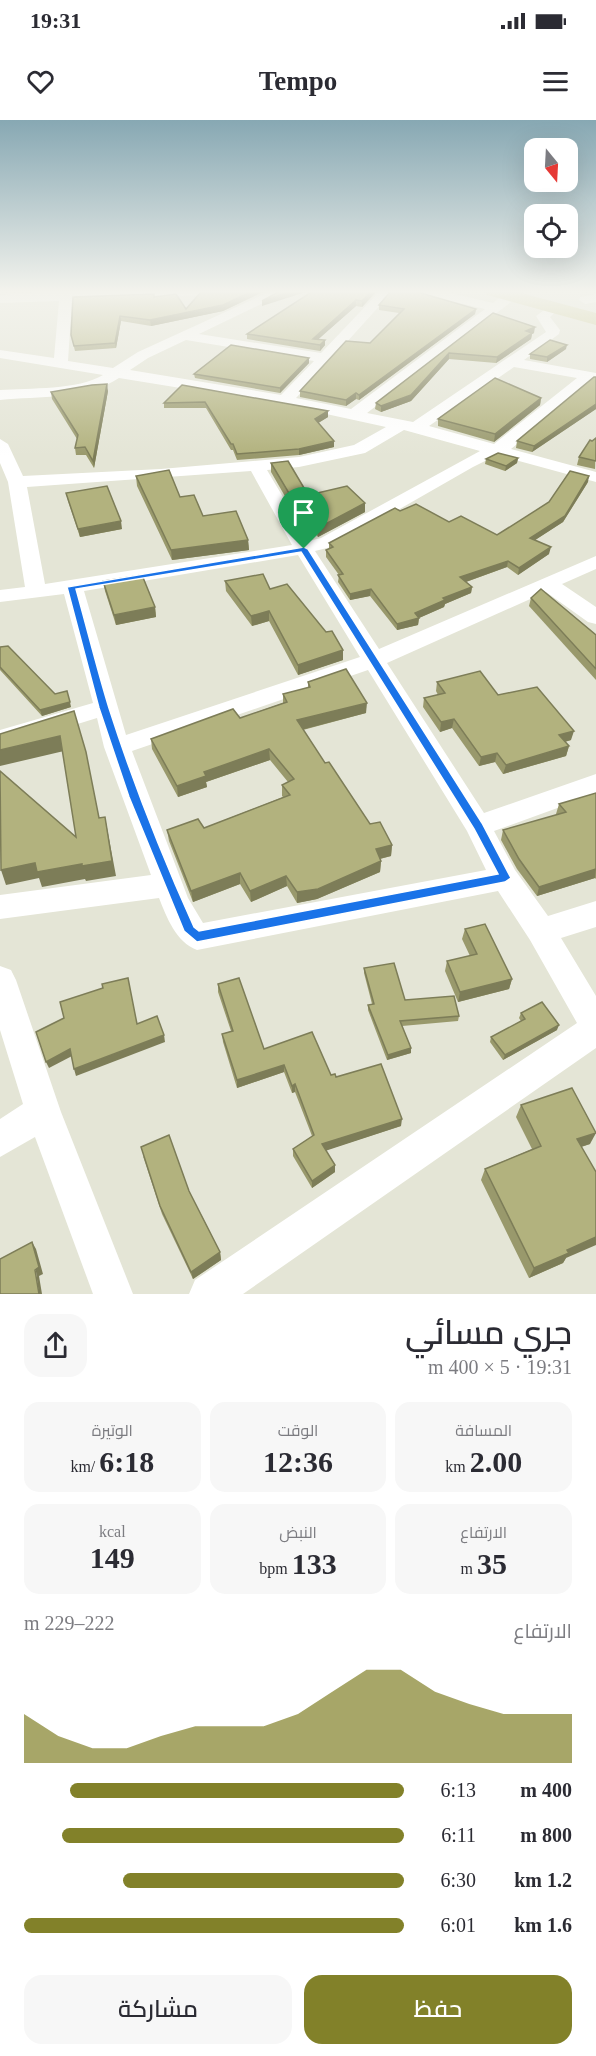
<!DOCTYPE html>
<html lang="ar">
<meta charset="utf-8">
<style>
:root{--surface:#fff;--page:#f7f7f7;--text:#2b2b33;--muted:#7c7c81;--accent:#828129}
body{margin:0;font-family:"Times New Roman",Cairo,serif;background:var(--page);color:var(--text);direction:rtl;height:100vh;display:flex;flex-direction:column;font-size:22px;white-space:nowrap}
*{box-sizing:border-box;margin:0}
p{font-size:20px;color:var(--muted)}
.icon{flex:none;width:33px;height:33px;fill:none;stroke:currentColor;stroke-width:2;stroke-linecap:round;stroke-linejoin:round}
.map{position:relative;height:1174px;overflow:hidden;direction:ltr}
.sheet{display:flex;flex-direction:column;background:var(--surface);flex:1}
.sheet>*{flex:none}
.needle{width:39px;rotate:162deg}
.controls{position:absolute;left:524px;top:18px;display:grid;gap:12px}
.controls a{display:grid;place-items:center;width:54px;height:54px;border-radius:12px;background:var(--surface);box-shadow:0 6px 24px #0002;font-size:30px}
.pin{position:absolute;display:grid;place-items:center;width:51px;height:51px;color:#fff;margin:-62px -26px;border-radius:50% 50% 50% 0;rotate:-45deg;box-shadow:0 0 6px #0007}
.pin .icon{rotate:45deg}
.round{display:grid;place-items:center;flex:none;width:63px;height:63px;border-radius:18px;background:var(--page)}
.summary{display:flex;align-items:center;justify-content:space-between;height:102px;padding:0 24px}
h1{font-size:33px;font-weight:600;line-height:45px}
.stats{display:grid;grid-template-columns:repeat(3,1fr);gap:9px;height:102px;padding:6px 24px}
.stats div{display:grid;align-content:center;border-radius:15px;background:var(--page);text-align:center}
.stats b{font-size:30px;font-weight:600}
.stats small{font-size:16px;font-weight:400}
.stats p{font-size:16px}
.chart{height:168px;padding:12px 24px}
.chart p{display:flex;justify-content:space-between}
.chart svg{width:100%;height:108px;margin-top:6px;fill:var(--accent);opacity:.7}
.action{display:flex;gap:12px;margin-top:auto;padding:12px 24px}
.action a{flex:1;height:69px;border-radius:18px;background:var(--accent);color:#fff;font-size:24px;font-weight:600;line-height:69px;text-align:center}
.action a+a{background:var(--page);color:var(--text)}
ul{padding:0 24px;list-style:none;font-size:20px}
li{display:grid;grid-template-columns:96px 72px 1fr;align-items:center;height:45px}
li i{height:15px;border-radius:8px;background:var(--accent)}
.status{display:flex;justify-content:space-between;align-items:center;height:42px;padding:0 30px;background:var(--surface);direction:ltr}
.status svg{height:16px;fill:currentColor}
header{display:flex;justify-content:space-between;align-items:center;height:78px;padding:0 24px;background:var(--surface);font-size:27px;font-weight:600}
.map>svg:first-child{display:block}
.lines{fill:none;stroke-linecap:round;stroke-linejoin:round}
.minor{fill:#fff;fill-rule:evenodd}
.primary{fill:#c8c889;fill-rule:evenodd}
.wall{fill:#99996c}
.shaded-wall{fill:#7d7d58}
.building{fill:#b2b27e;stroke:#7d7d58;stroke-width:1.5}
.route{fill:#1a73e8;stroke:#fff;stroke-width:1.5;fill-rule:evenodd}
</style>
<div class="status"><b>19:31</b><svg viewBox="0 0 49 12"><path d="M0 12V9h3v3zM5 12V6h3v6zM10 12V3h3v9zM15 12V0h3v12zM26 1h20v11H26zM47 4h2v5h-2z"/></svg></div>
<header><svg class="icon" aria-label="menu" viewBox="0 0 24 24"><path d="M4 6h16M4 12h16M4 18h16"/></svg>Tempo<svg class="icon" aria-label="heart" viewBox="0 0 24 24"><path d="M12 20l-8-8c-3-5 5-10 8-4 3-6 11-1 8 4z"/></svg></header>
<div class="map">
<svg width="596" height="1174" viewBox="0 0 596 1174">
<rect width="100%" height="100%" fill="#e4e5d6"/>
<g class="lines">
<!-- minor -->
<g class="minor">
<path d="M60 171H215L209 175 72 180 68 241 113 248 138 232 271 171H288L199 214 321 233 380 171H393L296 278 351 289 485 189 421 174 419 171H443L493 183 505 173H515L516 176 515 179 367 293 413 302 546 212 536 196 554 183 561 187 550 197 560 210 559 214 524 240 596 253V261H592L511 329 596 352V362L497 335 473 347 335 426 315 431 379 529 596 436V449L562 464 596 487V504L588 502 546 472 387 543 484 693 596 654V674L494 711 515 750 548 796 596 781V807L561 818 596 876V928L243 1174H189L195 1160 577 903 530 820 498 771 197 830C176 822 167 798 159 778L0 799V775L151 755 104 627 97 598 0 628V610L93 583 64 474 0 482V470L25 467 8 362 0 343V319L8 324 23 356 161 349 299 337 354 325 386 307 285 285 119 258C86 280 39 276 0 280V270C29 268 79 270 103 255L0 238V230L54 238 59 181 0 183V175ZM186 220 314 241 281 275 130 250 148 238ZM514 247 577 258 494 324 429 306ZM404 310 480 331 321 418 309 421 267 350 299 347 365 333ZM251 351 292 425 45 464 27 367ZM298 435 360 537 126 615 84 471ZM368 550 467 711 486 750 203 803 188 778 132 631Z"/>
<path d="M596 174V182L585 184 579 180 580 177Z"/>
<path d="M0 846 11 850 16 860 61 992 133 1174H93L35 1017 0 1037V999L23 984 0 910Z"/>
</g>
<!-- primary -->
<path class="primary" d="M485 171H514L596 193V205L487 175Z"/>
</g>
<!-- wall -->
<g class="wall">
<path d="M210 171H265L223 191 151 206 121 201 116 228 75 231 71 215 154 174 155 177 186 189Z"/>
<path d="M377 171 362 187 356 186 318 219 325 225 320 231 247 219V214Z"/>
<path d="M379 185 476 189 475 194 359 280 356 279 346 286 300 277V271L370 223 399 193 379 190Z"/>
<path d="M493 193 534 213 532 214 531 219 496 243 449 239 411 281 381 292 375 289 376 283Z"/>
<path d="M566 229 547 242 530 239V234Z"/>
<path d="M309 243 280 273 195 258 194 254Z"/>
<path d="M596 257V289L532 332 516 328 517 321Z"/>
<path d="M182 265 328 297 318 303 334 327 299 335 237 340 233 330H231L206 288H164V283Z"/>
<path d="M108 271 94 348 86 335H76L75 328 77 319 52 279 51 272Z"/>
<path d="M541 278 540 285 494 322 438 306V299Z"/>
<path d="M596 318 595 349 577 345 579 337Z"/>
<path d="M518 338 517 343 505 351 485 344 486 339Z"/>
<path d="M271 343 307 373V375L365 383V392L318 417 292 387V384L290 385 271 352Z"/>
<path d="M136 356 180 377 203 396 248 420 249 430 172 440 137 366Z"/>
<path d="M588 362 563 402 535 420 549 434 518 455 507 447 466 462 472 467 471 473 445 484 444 487 419 498 418 505 397 510 370 476 350 480 338 462 339 455 326 437V430L329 429V423L400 391 449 402 497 415Z"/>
<path d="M66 373 122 409 80 417 68 381Z"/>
<path d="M103 461 155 487 156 497 116 505 105 471Z"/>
<path d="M225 461 270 469 326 512 343 530V540L298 555 269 501 252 506 226 471Z"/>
<path d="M531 478 596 515V560L529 486Z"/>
<path d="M0 527 55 574 71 587 42 596 0 550Z"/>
<path d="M308 562 366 593 303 610 325 643 370 704 392 725 391 736 380 739 381 741 380 752 317 779 297 783 287 766 251 782 240 764 193 782 169 721 167 710 204 708 283 677 282 676V665L288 662 270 640 206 662 207 667 178 677 152 629 151 619 240 598 283 583V574L308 568Z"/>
<path d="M437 562 498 575 571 620 565 622 569 626 566 636 503 654 495 642 479 646 452 608 440 612 423 587 424 578 438 575 436 571Z"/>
<path d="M596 673V759L595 758 537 776 517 749 501 720 503 710 557 695 556 694 559 684Z"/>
<path d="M465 809 512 859 509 869 458 882 445 851 447 841 470 836 462 819Z"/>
<path d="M364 848 405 880 459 896 458 901 402 906 411 928V933L387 940 368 890V885L372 884 364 853Z"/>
<path d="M218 864 264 929 331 955 336 957 401 1006 326 1030 335 1052 312 1068 293 1036V1029L312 1016 295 972 292 973 284 952 237 968 223 922 222 914 231 911 218 872Z"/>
<path d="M521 893 557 910 503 940 490 922 491 917 521 901 519 898Z"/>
<path d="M521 985 590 1024 581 1027 566 1138 563 1143 529 1158 481 1060 485 1049 532 1029 516 997Z"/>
<path d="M143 1036 189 1071 220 1132 221 1140 193 1159 162 1094Z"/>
</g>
<!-- shaded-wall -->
<g class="shaded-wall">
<path d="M253 171H265L223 191 151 206 150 200Z"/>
<path d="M292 171H309L262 186V181Z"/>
<path d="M372 171H377L362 187V181Z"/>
<path d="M356 180V186L313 224V219Z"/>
<path d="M476 189 475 194 359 280V275Z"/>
<path d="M120 196 121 201 116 228 115 223Z"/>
<path d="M535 207 534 213 532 214 531 219 496 243 497 237 526 211Z"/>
<path d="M325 220V225L320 231V225Z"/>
<path d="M567 225 566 229 547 242V237Z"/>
<path d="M449 233V239L411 281 381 292V286Z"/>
<path d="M309 238V243L280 273V268Z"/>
<path d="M107 264 108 271 94 348 93 341Z"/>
<path d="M356 273V279L346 286V280Z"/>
<path d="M541 278 540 285 494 322 495 314Z"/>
<path d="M596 284V289L532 332 534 326Z"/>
<path d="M328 291V297L315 305V299Z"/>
<path d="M334 321V327L299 335V329Z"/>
<path d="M518 338 517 343 505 351 506 346Z"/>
<path d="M589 356 588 362 563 402 529 424 530 418Z"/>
<path d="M307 373V382L292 379V384L290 385V375Z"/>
<path d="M365 383V392L318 417V408Z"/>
<path d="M121 401 122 409 80 417 78 409Z"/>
<path d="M248 420 249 430 172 440 171 430Z"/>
<path d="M551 427 549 434 518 455 519 448Z"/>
<path d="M508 441 507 447 460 464V457Z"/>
<path d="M472 467 471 473 445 484 444 487 419 498 418 505 397 510V504L443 478Z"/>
<path d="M371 469 370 476 350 480V474Z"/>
<path d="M155 487 156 497 116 505 114 495Z"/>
<path d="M269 491V501L252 506 251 496Z"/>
<path d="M343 530V540L298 555V545Z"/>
<path d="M70 582 71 587 42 596 40 590Z"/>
<path d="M367 583 366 593 297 611V600Z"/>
<path d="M454 599 452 608 440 612 441 602Z"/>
<path d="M574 611 571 620 556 624 559 615Z"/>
<path d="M60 616 64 631 0 646V630Z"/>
<path d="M569 626 566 636 503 654 506 645Z"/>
<path d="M269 629 270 640 206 662 207 667 178 677 177 666 204 652Z"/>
<path d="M497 633 495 642 479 646 481 637Z"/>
<path d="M105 697 116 756 86 761 85 759 42 767 39 758 6 765 1 750 35 743Z"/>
<path d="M392 725 391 736 375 740 376 729Z"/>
<path d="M381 741 380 752 317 779 297 783V772Z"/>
<path d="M596 749 595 758 537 776 539 767Z"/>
<path d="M240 753V764L193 782 191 771Z"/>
<path d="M286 756 287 766 251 782 250 771Z"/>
<path d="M512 859 509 869 458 882 460 872Z"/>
<path d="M559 905 557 910 503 940 505 935Z"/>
<path d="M164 915 165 922 76 956 74 949Z"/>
<path d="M411 928V933L387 940 388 935Z"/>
<path d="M70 929 72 936 49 948 46 942Z"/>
<path d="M284 945V952L237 968V960Z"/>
<path d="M295 964V972L292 973V966Z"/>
<path d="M402 999 401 1006 322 1032V1024Z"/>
<path d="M596 1013 590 1024 571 1030 577 1019Z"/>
<path d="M335 1045V1052L312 1068V1061Z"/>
<path d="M596 1117V1125L566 1138 563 1143 529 1158 534 1148 567 1130Z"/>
<path d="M32 1122 36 1129 43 1154 39 1156 42 1174H39Z"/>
<path d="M220 1132 221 1140 193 1159 191 1152Z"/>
</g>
<!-- building -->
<g class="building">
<path d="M210 171H253L223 185 150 200 120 196 115 223 74 226 71 215 73 177 154 174V177L176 174 186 189 201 172Z"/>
<path d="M280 171H292L262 181Z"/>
<path d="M313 171H372L362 181 356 180 313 219 325 220 320 225 247 214Z"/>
<path d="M391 171H414L476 189 359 275 356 273 346 280 300 271 346 221 370 223 404 189 379 185Z"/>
<path d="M493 193 535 207 526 211 532 213 497 237 449 233 411 275 381 286 376 283Z"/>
<path d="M550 220 567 225 547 237 530 234Z"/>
<path d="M231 225 309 238 280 268 194 254Z"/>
<path d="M594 257H596V284L534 326 517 321Z"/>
<path d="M495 258 541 278 495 314 438 299Z"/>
<path d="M107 264 93 341 85 327 75 328 78 315 51 272 92 265Z"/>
<path d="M182 265 328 291 315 299 334 321 299 329 237 334 233 324H231L205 282 164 283Z"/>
<path d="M596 318V341L579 337 590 320 592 321Z"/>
<path d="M498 333 518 338 506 346 486 339Z"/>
<path d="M288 341 307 373 290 375 271 343Z"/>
<path d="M169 350 180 377 194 375 203 396 236 391 248 420 171 430 136 356Z"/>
<path d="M570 351 589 356 565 396 530 418 551 427 519 448 508 441 460 457 472 467 443 478 445 480 415 493 419 498 397 504 371 469 350 474 338 455 343 454 326 430 333 427 329 423 395 388 400 391 416 384 449 402 461 396 497 415 549 382Z"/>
<path d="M107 366 121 401 78 409 66 373Z"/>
<path d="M347 366 365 383 318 408 292 379Z"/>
<path d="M263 454 270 469 287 464 326 512 332 511 343 530 298 545 269 491 251 496 225 461Z"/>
<path d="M142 455 155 487 114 495 103 461Z"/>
<path d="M541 469 596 515V549L531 478Z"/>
<path d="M8 526 55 574 67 571 70 582 40 590 0 547V527Z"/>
<path d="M346 549 367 583 297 600 325 643 329 642 370 704 380 702 392 725 376 729 381 741 318 769 297 772 286 756 250 771 240 753 191 771 167 710 198 699 204 708 290 675 282 665 294 659 269 629 204 652 206 656 177 666 151 619 233 589 240 598 287 582 283 574 310 567 308 562Z"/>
<path d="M480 551 498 575 537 567 574 611 559 615 569 626 506 645 497 633 481 637 454 599 441 602 424 578 445 573 437 562Z"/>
<path d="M74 591 86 632 99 698 105 697 112 741 82 746V744L37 752 35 743 1 750 0 651 76 717 60 616 0 630V614Z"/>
<path d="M596 673V749L539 767 519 739 503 710 566 692 559 684Z"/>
<path d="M485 804 512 859 460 872 447 841 477 834 465 809Z"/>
<path d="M394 843 405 880 454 876 459 896 400 901 411 928 388 935 368 885 374 884 364 848Z"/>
<path d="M128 858 137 904 157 896 164 915 74 949 70 929 46 942 36 912 64 898 60 882 103 868 102 864Z"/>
<path d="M239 858 264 929 312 912 331 955 335 954 336 957 381 944 402 999 322 1024 335 1045 312 1061 293 1029 314 1015 295 964 292 966 284 945 237 960 222 914 233 911 218 864Z"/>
<path d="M542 882 559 905 505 935 491 917 525 899 521 893Z"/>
<path d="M572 968 596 1013 577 1019 596 1052V1117L567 1130 569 1133 534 1148 485 1049 541 1026 521 985Z"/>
<path d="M169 1015 189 1071 220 1132 191 1152 160 1086 141 1027Z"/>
<path d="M32 1122 39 1147 35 1150 39 1174H0V1139Z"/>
</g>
<!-- sky -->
<linearGradient id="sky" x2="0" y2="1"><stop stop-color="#87a8b3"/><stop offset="0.51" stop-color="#f3f3ed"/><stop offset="1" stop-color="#f3f3ed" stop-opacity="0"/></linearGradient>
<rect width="596" height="336" fill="url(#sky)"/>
<!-- route -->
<path class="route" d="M304 427 308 429 482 703 511 758 505 762 197 822 184 811 129 677 99 588 67 467ZM301 432 474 709 498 754 199 811 194 807C162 736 133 663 109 588 97 549 87 508 76 469Z"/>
</svg>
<div class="controls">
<a><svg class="needle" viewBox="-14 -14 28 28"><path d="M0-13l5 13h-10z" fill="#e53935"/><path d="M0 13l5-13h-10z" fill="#7c7c81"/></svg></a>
<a><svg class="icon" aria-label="locate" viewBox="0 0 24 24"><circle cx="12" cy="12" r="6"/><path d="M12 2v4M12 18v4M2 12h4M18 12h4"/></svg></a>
</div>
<div class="pin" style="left:304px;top:429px;background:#1e9e55"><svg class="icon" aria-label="arrive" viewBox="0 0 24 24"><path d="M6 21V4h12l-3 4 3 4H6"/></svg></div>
</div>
<section class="sheet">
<div class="summary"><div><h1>جري مسائي</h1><p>19:31 · 5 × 400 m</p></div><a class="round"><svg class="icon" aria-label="share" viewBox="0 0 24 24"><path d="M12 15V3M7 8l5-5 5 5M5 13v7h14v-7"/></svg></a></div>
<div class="stats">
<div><p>المسافة</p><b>2.00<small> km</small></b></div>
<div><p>الوقت</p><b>12:36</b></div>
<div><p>الوتيرة</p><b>6:18<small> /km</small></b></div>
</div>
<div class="stats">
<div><p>الارتفاع</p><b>35<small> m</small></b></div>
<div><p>النبض</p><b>133<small> bpm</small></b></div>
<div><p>kcal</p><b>149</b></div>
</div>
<div class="chart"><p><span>الارتفاع</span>222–229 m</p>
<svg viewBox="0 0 160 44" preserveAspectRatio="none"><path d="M0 44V24L10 33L20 38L30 38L40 33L50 29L60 29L70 29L80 24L90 15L100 6L110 6L120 15L130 20L140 24L150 24L160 24V44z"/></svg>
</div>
<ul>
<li><b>400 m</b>6:13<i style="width:88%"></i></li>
<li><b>800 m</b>6:11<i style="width:90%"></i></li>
<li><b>1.2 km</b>6:30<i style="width:74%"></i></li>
<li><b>1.6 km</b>6:01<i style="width:100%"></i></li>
</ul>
<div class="action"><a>حفظ</a><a>مشاركة</a></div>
</section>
